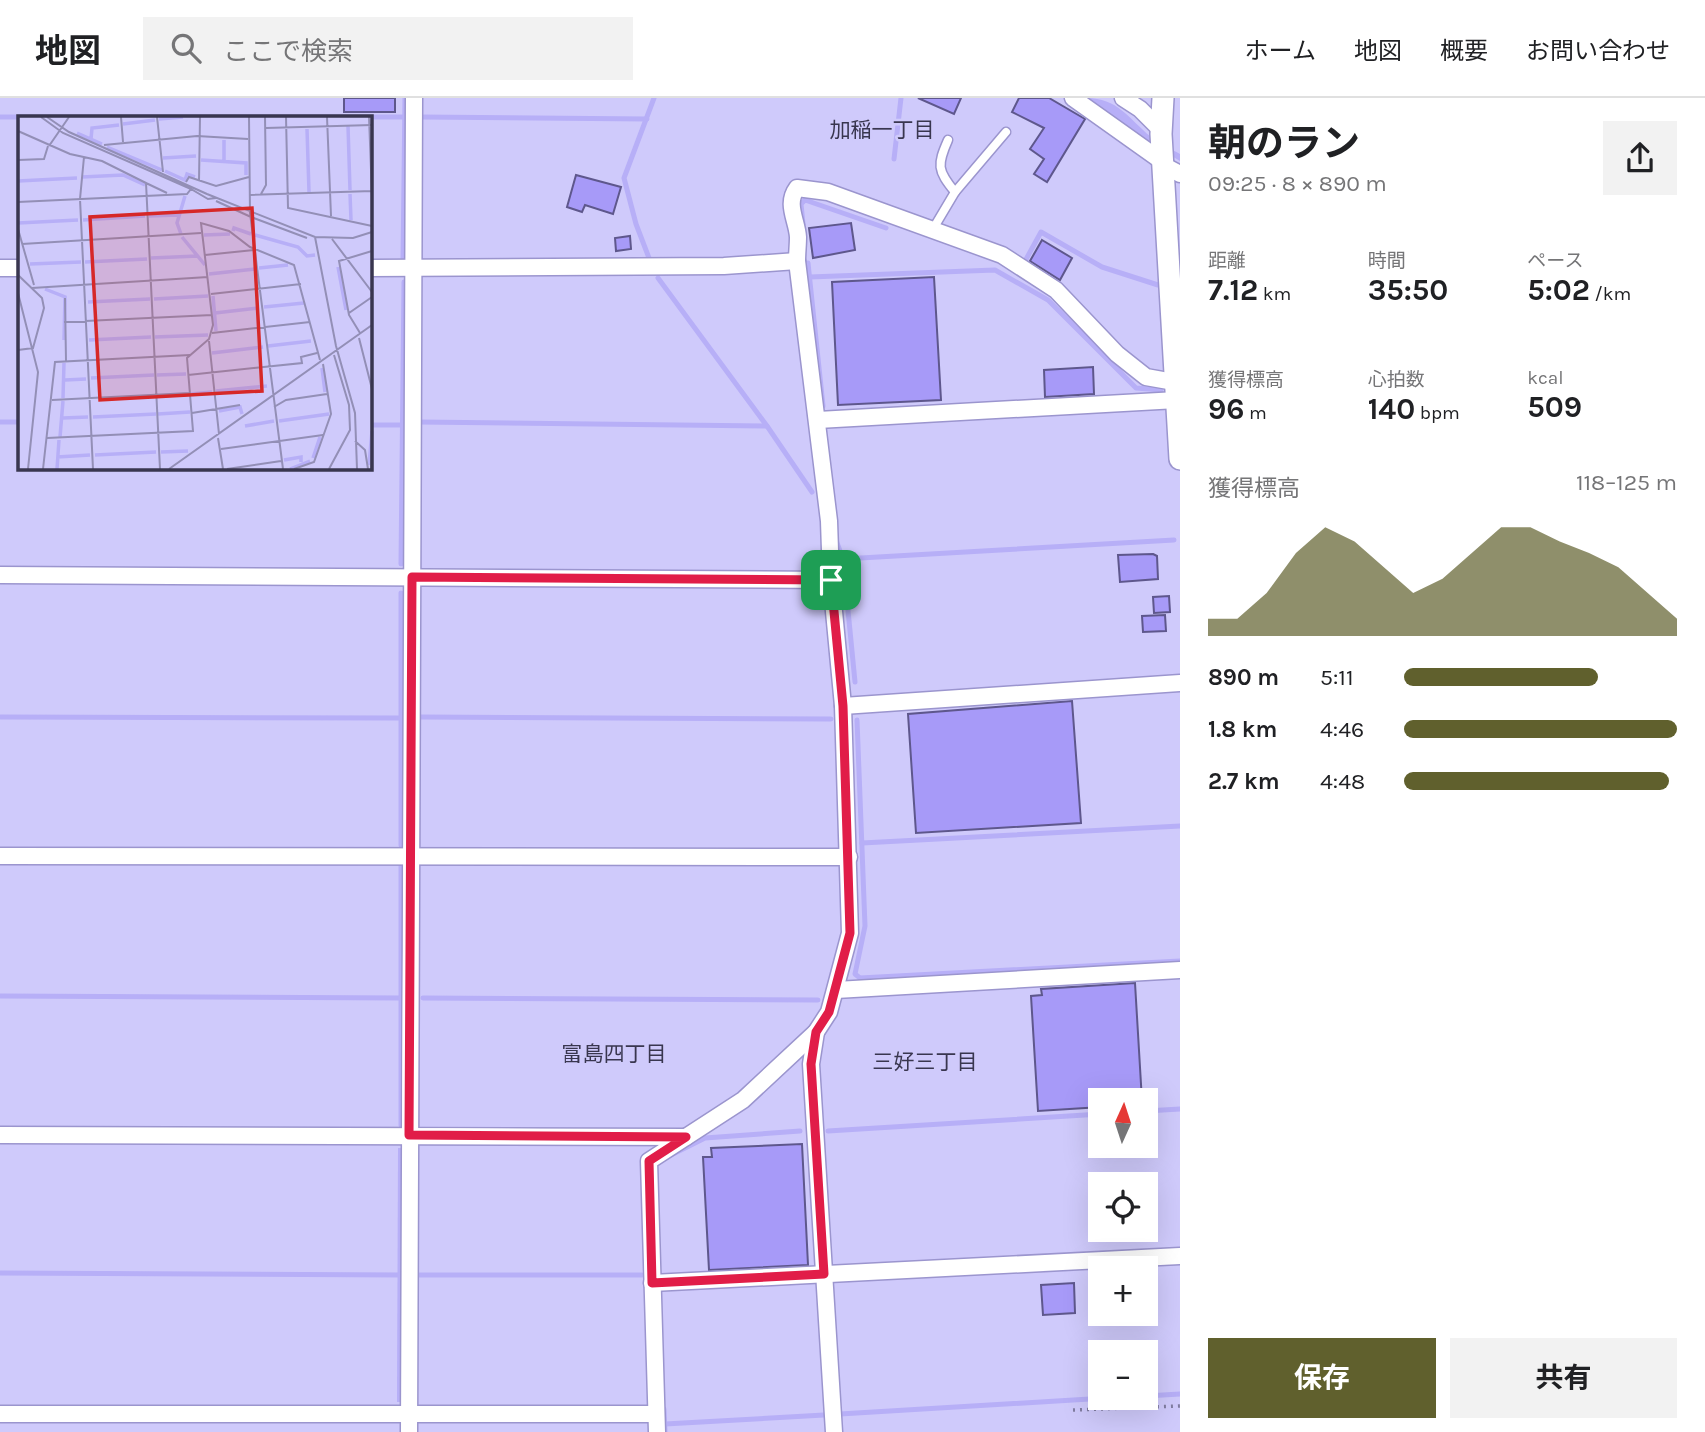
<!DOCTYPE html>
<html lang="ja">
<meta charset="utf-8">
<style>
:root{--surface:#fff;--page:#f2f2f2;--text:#202124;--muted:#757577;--line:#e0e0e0;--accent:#60602d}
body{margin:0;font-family:Karla,"Noto Sans JP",sans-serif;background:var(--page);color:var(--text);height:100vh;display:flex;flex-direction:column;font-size:26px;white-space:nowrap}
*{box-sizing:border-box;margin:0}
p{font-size:23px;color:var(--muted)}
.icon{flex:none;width:38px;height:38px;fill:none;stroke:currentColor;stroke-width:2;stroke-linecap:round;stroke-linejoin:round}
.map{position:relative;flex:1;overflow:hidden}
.details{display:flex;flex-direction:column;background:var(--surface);width:525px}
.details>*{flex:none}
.needle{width:46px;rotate:3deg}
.buttons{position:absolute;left:1088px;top:990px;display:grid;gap:14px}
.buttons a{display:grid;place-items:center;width:70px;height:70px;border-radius:0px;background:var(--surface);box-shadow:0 7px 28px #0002;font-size:35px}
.pin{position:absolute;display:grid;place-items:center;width:60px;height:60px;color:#fff;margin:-30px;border-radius:14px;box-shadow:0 4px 10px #0006}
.round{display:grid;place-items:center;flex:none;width:74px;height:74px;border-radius:0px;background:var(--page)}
.headline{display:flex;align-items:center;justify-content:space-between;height:119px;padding:0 28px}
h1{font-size:38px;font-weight:700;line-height:52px}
.metrics{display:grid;grid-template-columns:repeat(3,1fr);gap:10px;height:119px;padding:7px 28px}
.metrics div{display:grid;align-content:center}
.metrics b{font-size:30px;font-weight:700}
.metrics small{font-size:19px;font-weight:400}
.metrics p{font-size:19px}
.chart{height:196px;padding:14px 28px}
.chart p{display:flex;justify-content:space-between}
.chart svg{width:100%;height:126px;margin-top:7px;fill:var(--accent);opacity:.7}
.cta{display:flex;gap:14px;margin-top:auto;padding:14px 28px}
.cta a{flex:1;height:80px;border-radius:0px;background:var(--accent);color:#fff;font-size:28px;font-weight:700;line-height:80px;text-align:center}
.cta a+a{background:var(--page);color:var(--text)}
ul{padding:0 28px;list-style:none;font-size:23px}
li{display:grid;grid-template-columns:112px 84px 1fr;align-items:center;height:52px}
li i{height:18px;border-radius:9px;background:var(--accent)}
header{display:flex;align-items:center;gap:42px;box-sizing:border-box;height:98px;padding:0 35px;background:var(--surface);border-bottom:2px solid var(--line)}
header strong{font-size:33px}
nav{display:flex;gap:38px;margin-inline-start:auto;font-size:24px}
.search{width:490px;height:63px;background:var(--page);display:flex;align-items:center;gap:18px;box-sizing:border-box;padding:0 24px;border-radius:0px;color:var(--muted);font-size:26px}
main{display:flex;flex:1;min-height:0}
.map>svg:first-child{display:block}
.water{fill:#b7aff7}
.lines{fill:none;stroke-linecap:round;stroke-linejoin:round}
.stream{stroke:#b7aff7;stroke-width:5}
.building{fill:#a79af8;stroke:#5e578c;stroke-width:2}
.lane-casing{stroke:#9b95ce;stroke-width:11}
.street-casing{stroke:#9b95ce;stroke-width:19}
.secondary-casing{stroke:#9b95ce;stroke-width:24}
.path{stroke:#817da1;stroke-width:3.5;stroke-dasharray:2 5;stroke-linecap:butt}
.lane{stroke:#fff;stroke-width:8}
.street{stroke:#fff;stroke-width:16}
.secondary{stroke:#fff;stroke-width:21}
.route-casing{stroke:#fff;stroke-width:14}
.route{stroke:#e11d48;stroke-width:9}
.labels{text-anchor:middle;stroke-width:5;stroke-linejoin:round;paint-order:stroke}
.neighbourhood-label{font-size:21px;fill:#39364f;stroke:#cfcafb}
.inset-river{fill:none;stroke:#b7aff7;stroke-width:3.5}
.inset-road{fill:none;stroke:#938fb6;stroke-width:2}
.view{fill:#d62828;fill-opacity:0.15;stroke:#d62828;stroke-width:3.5}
.inset-edge{fill:none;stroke:#39364f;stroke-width:3.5}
</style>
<header>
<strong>地図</strong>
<div class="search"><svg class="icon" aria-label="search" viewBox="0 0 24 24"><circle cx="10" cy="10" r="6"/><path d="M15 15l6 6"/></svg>ここで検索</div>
<nav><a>ホーム</a><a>地図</a><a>概要</a><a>お問い合わせ</a></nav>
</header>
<main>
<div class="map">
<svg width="1180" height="1334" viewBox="0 0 1180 1334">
<rect width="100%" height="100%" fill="#cfcafb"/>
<!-- water -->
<g class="water">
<path d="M1086 0C1118 0 1128 20 1151 39 1159 46 1171 51 1180 56V63L1123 28Z"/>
<path d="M398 1050H404L402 1304H397Z"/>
</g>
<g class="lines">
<!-- stream -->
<g class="stream">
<path d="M0 19H405"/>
<path d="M420 19 647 21"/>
<path d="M894 61 901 0"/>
<path d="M803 126 801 106 805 102 886 130"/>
<path d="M649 160 636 126 624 80 654 0"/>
<path d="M403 163 405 0"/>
<path d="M808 165 823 308"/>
<path d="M1024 165 1041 134 1102 169 1158 187"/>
<path d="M810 179 995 172 1048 202 1136 290 1161 292"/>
<path d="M658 180 767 328 812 394"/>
<path d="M0 324H19"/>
<path d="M419 324 767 328"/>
<path d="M369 327H402"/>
<path d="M836 442 843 461 855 584"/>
<path d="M843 461 1174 442"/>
<path d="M401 466 404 184"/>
<path d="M0 619 402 620"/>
<path d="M420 619 831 621"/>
<path d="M857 622 865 828 855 876 860 880 1180 863"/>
<path d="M862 745 1180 728"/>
<path d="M401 747V495"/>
<path d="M401 768V1027"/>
<path d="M0 898 402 900"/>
<path d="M423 900 818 902"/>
<path d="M1146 1013 1180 1011"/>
<path d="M828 1033 1101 1016"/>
<path d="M671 1057 705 1040 800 1033"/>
<path d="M0 1175 403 1177"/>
<path d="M415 1177H642"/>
<path d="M1146 1298 1180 1296"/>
<path d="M664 1311 665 1334"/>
<path d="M840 1316 1106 1300"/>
<path d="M665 1326 824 1317"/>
</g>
</g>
<!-- building -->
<g class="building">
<rect x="344" y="0" width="51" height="14"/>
<path d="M918 0H961L954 16Z"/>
<path d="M1019 0H1049L1085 21 1047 84 1034 76 1044 61 1030 51 1044 30 1012 14Z"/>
<path d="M576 77 621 89 613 116 585 107 582 114 567 109Z"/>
<path d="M851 125 855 152 813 160 809 130Z"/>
<path d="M630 138 631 151 616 153 615 140Z"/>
<path d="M1042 142 1072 160 1060 182 1030 163Z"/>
<path d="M934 179 941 302 838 307 832 184Z"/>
<path d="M1093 269 1094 296 1045 299 1044 272Z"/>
<path d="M1153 456 1157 458 1158 481 1120 484 1118 457Z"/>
<path d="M1169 498 1170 514 1154 515 1153 499Z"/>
<path d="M1165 517 1166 533 1143 534 1142 518Z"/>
<path d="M1072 603 1081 725 916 735 908 616Z"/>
<path d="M1135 885 1142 1003H1101V1009L1038 1013 1031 898 1042 897 1041 891Z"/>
<path d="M802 1046 808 1167 709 1172 703 1059H712L711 1050Z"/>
<path d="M1074 1185 1075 1215 1043 1217 1041 1187Z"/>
</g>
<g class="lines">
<defs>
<g id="lane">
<path d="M948 42C937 67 937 72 955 94"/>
<path d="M933 131 955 94 1006 34"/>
</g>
<g id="street">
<path d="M1073 0 1163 64"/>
<path d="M1123 0 1140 11 1161 32"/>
<path d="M1163 67 1180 76"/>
<path d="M0 170H19"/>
<path d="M369 170 724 168 797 163"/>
<path d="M818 322 1177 302"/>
<path d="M0 477 831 482"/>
<path d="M843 608 1180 585"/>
<path d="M0 758 849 759"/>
<path d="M836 892 1180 872"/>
<path d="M816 934 811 966 834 1334"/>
<path d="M0 1037 686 1039"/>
<path d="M652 1185 1180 1158"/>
<path d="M0 1316H656"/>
<path d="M409 1334 414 0"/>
<path d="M657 1334 649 1063 743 1002 816 934 829 914 850 835 843 608 831 482 829 423 797 163C797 155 798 147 798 139 797 122 785 106 797 90L828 94 1002 157 1056 192 1117 256 1146 279 1180 285"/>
</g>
<path id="secondary" d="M1163 0 1161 36 1180 361"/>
</defs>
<!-- lane casing -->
<use href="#lane" class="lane-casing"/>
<!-- street casing -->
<use href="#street" class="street-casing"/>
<!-- secondary casing -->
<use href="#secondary" class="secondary-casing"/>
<!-- path -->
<path class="path" d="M1073 1312 1180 1308"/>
<!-- lane -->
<use href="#lane" class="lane"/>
<!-- street -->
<use href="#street" class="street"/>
<!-- secondary -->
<use href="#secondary" class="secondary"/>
</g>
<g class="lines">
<defs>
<path id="route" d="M412 479 831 482 843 608 850 835 829 914 816 934 811 966 824 1176 652 1185 649 1063 686 1039 409 1037Z"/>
</defs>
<!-- route casing -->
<use href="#route" class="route-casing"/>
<!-- route -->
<use href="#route" class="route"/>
</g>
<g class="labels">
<!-- neighbourhood labels -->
<g class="neighbourhood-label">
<text x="882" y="39">加稲一丁目</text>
<text x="614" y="963">富島四丁目</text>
<text x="925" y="971">三好三丁目</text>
</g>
</g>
<!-- overview -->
<g transform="translate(18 18)">
<rect width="354" height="354" fill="#cfcafb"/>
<path class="inset-river" d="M141 3 165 1M105 8 137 4M330 10 332 74M289 13 291 76M59 17 84 28M73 23 74 12 101 9M89 31 144 54M145 42 178 40M183 44 228 47V59M206 46V24M147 55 167 64 169 58 177 61M64 61 105 59 127 69M0 65 59 62M332 78 333 104M131 100 160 99M65 104 127 100M0 107 60 104M215 115 216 112 233 118M163 118 159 107 167 80M186 119 212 118M237 119 280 131 289 140 297 139M164 121 187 149M133 142 180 140M67 146 129 143M12 148 63 146M320 151 328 194M241 152 270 149M191 158 237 153M27 173 47 181 46 224M195 180 198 215M136 183 190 180M70 186 132 183M246 191 286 187M197 197 241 192M137 221 190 219M71 224 133 221M250 230 293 225M194 237 245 231M304 252 307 276M139 259 168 258M73 262 136 259M47 264 68 263M198 275 249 270M173 278 194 276M45 282 46 247M201 295 222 291 224 298M140 298 172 296M75 301 138 298M45 302 70 301M261 305 311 298M227 310 256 305M42 321 45 285M143 336 170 335M77 339 138 336M39 341 72 339M295 342 302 321M266 344 283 341V346M351 349 354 315M39 353 41 324M272 353 292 345"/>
<path class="inset-road" d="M23 1 45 17 173 73M29 1 51 16 189 78 297 121 335 122 354 116M103 1 105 26M139 1 145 56M231 1 232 97 265 353M268 1 270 92 354 110M309 1 313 100M351 1 354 80M248 12 354 9M0 15 52 38 84 45 128 67 142 353M86 29 179 20 230 23M31 30 51 1M66 41 62 83 75 353M0 44 26 43 30 30M181 65 182 1M168 66 171 61 198 70 231 61M128 67 149 77M243 78 248 69 247 1M232 79 354 75M198 85 233 101M0 86 169 78 173 73 190 83 198 82M233 101 289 122M0 113 16 169M297 121 318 230 337 297 339 353M314 123 354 176M4 128 183 117M187 139 236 134M0 159 24 182 26 192 15 232 0 234M14 172 190 161M0 177 20 256 10 353M193 178 283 168M47 182 48 245M331 197 354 181M46 206 194 199M194 217 292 206M342 217 331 199 321 145 354 135M341 222 354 273M191 225 201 318M170 259 284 247 283 241 299 237M34 284 172 277M256 291 268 284 309 278M174 297 222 289M29 322 175 315 169 242 191 223 195 209 183 107 211 115 232 131 276 149 302 244M200 322 205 353M337 325 347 334 350 353M203 333 305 319M25 353 37 246 172 239M151 353 354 209M209 353 263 345M276 353 296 346 313 298 305 248M311 353 332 314 331 289 316 239M353 353 354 323"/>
<path class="view" d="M234 92 244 275 82 284 72 101Z"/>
<rect width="354" height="354" class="inset-edge"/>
</g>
</svg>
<div class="buttons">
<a><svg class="needle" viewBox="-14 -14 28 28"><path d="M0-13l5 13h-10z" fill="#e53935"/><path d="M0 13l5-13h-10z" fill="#757577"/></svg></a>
<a><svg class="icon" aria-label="locate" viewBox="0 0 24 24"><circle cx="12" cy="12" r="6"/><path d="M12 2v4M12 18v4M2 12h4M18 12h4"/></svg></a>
<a>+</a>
<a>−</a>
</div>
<div class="pin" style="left:831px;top:482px;background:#1e9e55"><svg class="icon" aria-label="arrive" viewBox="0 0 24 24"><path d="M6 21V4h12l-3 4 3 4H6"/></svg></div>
</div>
<section class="details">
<div class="headline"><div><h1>朝のラン</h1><p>09:25 · 8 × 890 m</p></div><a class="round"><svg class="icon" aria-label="share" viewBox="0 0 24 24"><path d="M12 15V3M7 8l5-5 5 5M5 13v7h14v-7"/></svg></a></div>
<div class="metrics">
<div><p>距離</p><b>7.12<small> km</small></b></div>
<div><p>時間</p><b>35:50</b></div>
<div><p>ペース</p><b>5:02<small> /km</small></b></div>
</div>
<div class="metrics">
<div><p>獲得標高</p><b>96<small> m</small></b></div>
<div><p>心拍数</p><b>140<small> bpm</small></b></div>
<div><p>kcal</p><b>509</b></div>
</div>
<div class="chart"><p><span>獲得標高</span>118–125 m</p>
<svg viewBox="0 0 160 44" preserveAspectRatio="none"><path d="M0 44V38L10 38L20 29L30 15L40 6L50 11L60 20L70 29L80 24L90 15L100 6L110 6L120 11L130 15L140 20L150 29L160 38V44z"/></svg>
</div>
<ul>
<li><b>890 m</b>5:11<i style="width:71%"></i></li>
<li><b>1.8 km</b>4:46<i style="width:100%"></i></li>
<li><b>2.7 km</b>4:48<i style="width:97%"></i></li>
</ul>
<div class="cta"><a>保存</a><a>共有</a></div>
</section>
</main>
